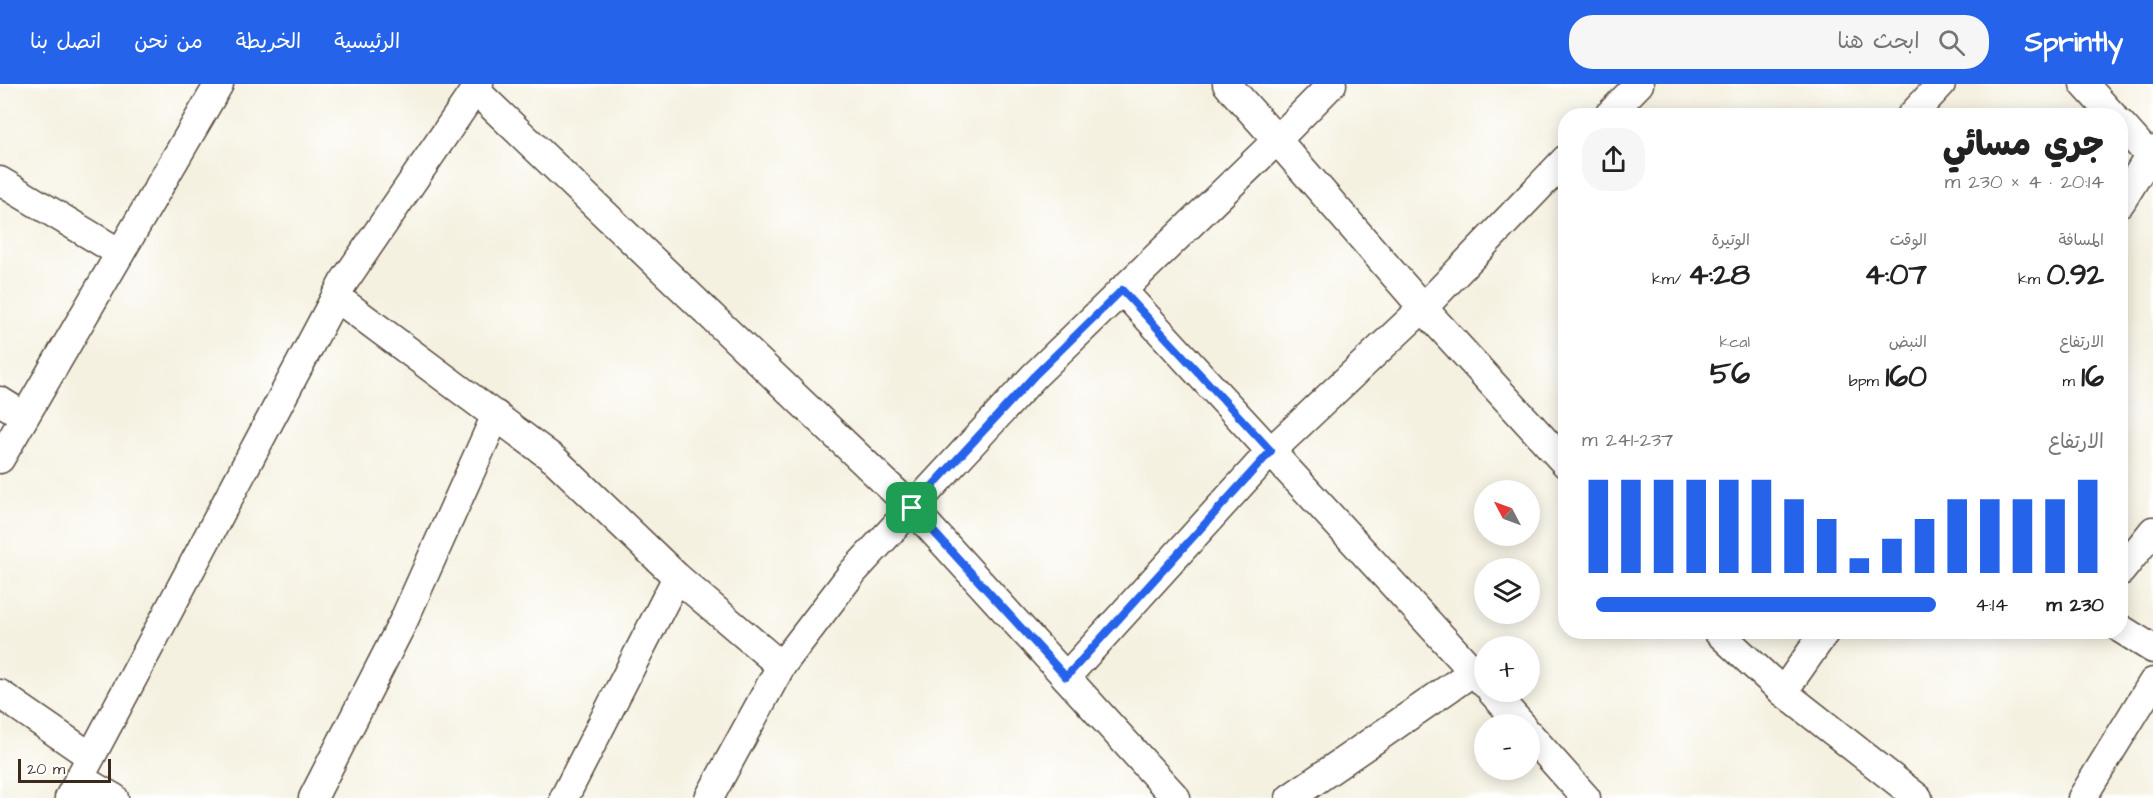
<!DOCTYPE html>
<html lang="ar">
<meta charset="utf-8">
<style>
:root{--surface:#fff;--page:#f6f6f6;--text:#222;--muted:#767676;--accent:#2563eb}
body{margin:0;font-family:"Architects Daughter","Playpen Sans Arabic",sans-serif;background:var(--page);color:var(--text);direction:rtl;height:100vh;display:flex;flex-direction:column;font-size:22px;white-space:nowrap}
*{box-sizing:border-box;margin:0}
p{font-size:20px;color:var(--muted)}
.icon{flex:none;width:33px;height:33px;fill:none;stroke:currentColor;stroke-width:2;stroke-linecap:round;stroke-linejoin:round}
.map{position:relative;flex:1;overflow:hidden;direction:ltr}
.sheet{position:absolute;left:1558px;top:24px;width:570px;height:531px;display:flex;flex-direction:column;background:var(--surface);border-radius:24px;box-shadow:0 3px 15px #0003;direction:rtl}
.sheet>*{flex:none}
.needle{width:39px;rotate:311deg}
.controls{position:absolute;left:1474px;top:396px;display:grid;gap:12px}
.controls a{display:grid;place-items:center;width:66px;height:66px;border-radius:50%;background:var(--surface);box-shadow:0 3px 15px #0003;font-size:30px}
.scale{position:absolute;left:18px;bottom:15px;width:93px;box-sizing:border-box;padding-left:6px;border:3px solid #3b2a1e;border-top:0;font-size:16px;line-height:21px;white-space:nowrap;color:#3b2a1e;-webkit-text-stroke:4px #fff;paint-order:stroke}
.pin{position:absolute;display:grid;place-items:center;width:51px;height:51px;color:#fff;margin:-26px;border-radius:12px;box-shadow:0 3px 9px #0006}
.round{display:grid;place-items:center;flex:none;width:63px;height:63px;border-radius:24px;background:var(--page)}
.headline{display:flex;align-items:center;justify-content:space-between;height:102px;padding:0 24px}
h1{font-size:33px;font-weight:800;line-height:45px}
.metrics{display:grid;grid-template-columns:repeat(3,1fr);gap:9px;height:102px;padding:6px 24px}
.metrics div{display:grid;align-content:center}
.metrics b{font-size:30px;font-weight:800}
.metrics small{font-size:16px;font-weight:400}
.metrics p{font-size:16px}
.chart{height:168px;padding:12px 24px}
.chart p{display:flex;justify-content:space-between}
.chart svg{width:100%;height:108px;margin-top:6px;stroke:var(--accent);stroke-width:6}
ul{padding:0 24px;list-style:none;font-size:20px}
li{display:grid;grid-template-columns:96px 72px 1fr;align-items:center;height:45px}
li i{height:15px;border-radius:8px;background:var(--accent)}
header{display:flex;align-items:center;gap:36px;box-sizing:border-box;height:84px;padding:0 30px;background:var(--accent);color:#fff}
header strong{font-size:28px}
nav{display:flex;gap:33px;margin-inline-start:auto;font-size:21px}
.search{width:420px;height:54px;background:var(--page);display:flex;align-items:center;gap:15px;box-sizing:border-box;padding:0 21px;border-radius:24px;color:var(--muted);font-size:22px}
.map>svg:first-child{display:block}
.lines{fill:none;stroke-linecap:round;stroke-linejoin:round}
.street-casing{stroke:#57483b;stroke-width:31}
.street{stroke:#fff;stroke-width:28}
.route-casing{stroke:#fff;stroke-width:12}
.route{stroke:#2563eb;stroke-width:8}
</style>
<header>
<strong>Sprintly</strong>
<div class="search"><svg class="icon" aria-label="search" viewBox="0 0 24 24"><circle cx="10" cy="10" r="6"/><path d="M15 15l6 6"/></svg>ابحث هنا</div>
<nav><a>الرئيسية</a><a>الخريطة</a><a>من نحن</a><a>اتصل بنا</a></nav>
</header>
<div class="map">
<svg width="2153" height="714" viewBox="0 0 2153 714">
<rect width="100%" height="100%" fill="#fff"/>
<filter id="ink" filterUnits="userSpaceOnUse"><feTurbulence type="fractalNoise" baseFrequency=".0167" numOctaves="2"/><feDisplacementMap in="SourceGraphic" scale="12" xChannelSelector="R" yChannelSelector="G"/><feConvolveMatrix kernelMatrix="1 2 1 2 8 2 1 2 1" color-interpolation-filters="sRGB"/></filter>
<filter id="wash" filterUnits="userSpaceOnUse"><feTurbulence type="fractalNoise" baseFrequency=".008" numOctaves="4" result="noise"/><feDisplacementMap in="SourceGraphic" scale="24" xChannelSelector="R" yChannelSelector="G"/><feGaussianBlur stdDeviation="1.35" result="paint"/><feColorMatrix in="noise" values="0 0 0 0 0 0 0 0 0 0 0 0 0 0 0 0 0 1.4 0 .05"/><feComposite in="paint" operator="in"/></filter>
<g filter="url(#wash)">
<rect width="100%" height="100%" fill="#f5f1e1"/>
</g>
<g filter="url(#ink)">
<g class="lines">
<defs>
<g id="street">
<path d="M1332 0 1277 56 1423 224 1566 380"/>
<path d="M2084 0 2113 32"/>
<path d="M475 6 912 424 1176 714"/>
<path d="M1608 32 1639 0"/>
<path d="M1911 32 1941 0"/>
<path d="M2121 40 2153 76"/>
<path d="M0 97 120 169"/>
<path d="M2121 118 2153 66"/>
<path d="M1122 206 1485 600"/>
<path d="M336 213 555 376 677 493 781 582"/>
<path d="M0 317 24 332"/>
<path d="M0 375 219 0"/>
<path d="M2121 487 2153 447"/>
<path d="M2121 545 2153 565"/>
<path d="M1718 548 1783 608 1918 714"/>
<path d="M1066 593 1271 367 1423 224 1566 75"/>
<path d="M1492 608 1521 640"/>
<path d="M1783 608 1825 548"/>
<path d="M0 610 90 672"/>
<path d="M1530 651 1586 714"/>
<path d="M79 694 114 714"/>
<path d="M69 714 343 199 479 0"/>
<path d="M313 714 403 538 496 331"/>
<path d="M564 714 677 493"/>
<path d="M709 714 781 582 853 488 1034 292 1277 56 1227 0"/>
<path d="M1290 714 1474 587"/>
<path d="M2082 714 2153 598"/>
</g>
</defs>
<!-- street casing -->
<use href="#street" class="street-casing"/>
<!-- street -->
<use href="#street" class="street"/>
</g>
</g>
<g class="lines" filter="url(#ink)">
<defs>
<path id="route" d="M1122 206 1271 367 1066 593 912 424 1034 292Z"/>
</defs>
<!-- route casing -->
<use href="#route" class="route-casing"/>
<!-- route -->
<use href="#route" class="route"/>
</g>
</svg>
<div class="controls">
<a><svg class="needle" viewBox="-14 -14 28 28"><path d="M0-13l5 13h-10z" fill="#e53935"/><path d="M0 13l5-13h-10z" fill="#767676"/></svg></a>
<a><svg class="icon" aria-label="layers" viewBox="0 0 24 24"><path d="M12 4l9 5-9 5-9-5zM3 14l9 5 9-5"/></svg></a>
<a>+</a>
<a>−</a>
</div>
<div class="scale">20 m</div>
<div class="pin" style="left:912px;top:424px;background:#1e9e55"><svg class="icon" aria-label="arrive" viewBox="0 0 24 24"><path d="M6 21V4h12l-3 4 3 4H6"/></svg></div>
<section class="sheet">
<div class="headline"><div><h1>جري مسائي</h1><p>20:14 · 4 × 230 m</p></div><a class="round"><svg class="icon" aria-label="share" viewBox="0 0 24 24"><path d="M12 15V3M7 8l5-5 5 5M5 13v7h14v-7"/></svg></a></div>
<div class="metrics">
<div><p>المسافة</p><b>0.92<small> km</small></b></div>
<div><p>الوقت</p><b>4:07</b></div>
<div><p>الوتيرة</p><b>4:28<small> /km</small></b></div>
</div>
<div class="metrics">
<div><p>الارتفاع</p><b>16<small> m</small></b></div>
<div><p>النبض</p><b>160<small> bpm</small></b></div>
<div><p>kcal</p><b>56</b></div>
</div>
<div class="chart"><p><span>الارتفاع</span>237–241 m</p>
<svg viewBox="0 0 160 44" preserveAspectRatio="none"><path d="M5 44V6M15 44V6M25 44V6M35 44V6M45 44V6M55 44V6M65 44V14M75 44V22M85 44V38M95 44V30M105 44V22M115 44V14M125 44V14M135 44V14M145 44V14M155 44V6"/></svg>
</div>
<ul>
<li><b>230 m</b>4:14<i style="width:96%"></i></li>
</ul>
</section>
</div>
